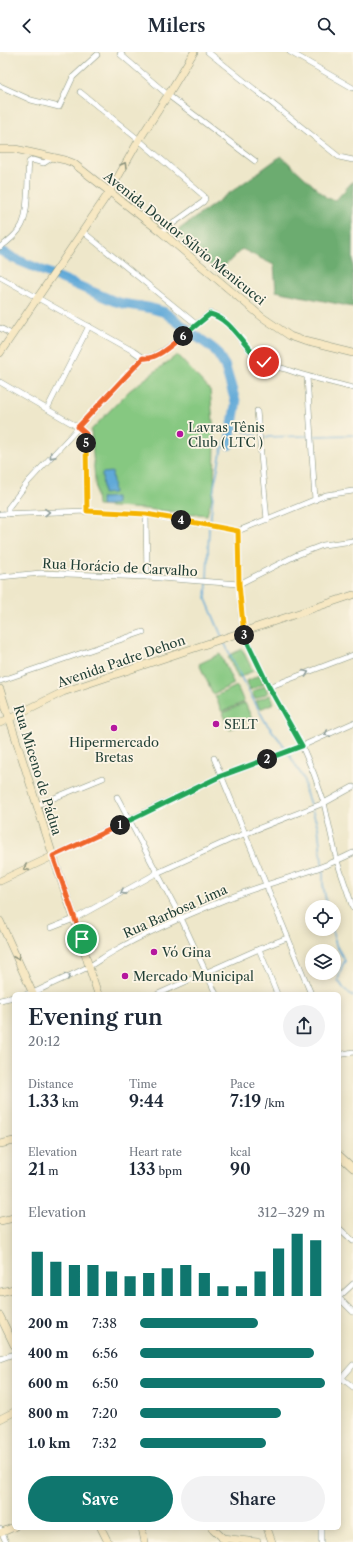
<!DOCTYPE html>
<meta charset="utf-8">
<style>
:root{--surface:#fff;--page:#f2f2f3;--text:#1f2937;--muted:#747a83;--accent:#0f766e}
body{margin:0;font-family:"Libre Caslon Text",serif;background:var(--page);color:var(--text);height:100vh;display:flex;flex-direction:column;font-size:15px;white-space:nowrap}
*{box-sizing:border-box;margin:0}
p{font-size:13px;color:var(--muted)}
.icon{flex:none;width:22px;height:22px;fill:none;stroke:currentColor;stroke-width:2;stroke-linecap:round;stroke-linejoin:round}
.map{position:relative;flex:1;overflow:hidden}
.side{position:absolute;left:12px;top:940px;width:329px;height:538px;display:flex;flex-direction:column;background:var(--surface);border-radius:6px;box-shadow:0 2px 10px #0003}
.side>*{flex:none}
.fabs{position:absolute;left:305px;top:848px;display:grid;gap:8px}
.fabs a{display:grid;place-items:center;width:36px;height:36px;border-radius:50%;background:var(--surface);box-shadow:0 2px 10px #0003;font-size:20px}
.pin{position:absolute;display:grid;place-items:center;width:34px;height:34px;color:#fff;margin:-17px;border:2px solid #fff;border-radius:50%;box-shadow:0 1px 4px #0007}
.km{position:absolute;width:20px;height:20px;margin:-10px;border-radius:50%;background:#222;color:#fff;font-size:11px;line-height:20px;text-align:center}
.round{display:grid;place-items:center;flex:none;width:42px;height:42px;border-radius:21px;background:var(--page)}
.summary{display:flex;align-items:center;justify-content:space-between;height:68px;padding:0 16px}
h1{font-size:22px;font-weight:600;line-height:30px}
.figures{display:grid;grid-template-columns:repeat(3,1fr);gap:6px;height:68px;padding:4px 16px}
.figures div{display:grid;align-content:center}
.figures b{font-size:17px;font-weight:600}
.figures small{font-size:11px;font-weight:400}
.figures p{font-size:11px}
.chart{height:112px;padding:8px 16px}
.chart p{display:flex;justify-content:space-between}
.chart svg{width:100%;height:72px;margin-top:4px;stroke:var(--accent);stroke-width:6}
.action{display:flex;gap:8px;margin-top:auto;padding:8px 16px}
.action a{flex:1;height:46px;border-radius:24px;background:var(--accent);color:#fff;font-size:16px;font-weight:600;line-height:46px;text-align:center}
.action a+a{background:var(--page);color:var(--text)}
ul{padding:0 16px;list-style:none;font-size:13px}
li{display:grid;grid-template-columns:64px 48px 1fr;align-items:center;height:30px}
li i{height:10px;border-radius:5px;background:var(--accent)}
header{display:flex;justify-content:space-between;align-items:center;height:52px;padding:0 16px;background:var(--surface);font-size:18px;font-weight:600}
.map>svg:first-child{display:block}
.green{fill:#86c881;stroke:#52825a}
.forest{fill:#6cac6f;stroke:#467452}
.water{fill:#60a9d8;stroke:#407386}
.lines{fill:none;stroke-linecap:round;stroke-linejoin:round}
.stream{stroke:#60a9d8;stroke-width:1.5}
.river{stroke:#60a9d8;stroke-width:10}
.street-casing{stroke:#86927f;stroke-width:6}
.secondary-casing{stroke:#86927f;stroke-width:8}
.street{stroke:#fff;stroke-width:5}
.secondary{stroke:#f7e8c3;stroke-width:7}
.oneway{stroke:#8b927c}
.oneway2{stroke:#8f9e9a}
.split-1-casing{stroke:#fff;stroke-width:8}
.split-2-casing{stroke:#fff;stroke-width:8}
.split-3-casing{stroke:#fff;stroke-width:8}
.split-4-casing{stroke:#fff;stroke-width:8}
.split-5-casing{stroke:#fff;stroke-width:8}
.split-6-casing{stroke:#fff;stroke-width:8}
.split-7-casing{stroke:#fff;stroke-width:8}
.split-1{stroke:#f0652b;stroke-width:5}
.split-2{stroke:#22a559;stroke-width:5}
.split-3{stroke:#22a559;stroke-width:5}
.split-4{stroke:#f5b400;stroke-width:5}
.split-5{stroke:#f5b400;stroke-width:5}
.split-6{stroke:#f0652b;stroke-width:5}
.split-7{stroke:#22a559;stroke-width:5}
.poi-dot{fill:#b5179e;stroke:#fcf5e5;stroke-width:1.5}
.labels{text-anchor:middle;stroke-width:3.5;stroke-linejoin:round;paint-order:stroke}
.street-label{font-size:13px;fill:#1f3d34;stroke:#fcf5e5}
.poi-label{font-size:13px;fill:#1f3d34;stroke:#fcf5e5;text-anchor:start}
</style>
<header><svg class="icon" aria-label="back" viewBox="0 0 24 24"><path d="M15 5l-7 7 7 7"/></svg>Milers<svg class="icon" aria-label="search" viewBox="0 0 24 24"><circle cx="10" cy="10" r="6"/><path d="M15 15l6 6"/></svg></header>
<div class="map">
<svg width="353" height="1490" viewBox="0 0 353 1490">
<rect width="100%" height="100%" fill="#fcf5e5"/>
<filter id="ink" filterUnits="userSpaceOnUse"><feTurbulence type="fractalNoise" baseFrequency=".025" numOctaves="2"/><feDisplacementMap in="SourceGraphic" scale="8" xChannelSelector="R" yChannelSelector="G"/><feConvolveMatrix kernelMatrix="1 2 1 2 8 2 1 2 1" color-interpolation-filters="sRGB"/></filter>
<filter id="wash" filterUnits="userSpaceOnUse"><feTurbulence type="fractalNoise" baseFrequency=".012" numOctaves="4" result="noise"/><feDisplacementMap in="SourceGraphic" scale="16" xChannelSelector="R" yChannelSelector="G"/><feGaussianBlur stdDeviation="0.9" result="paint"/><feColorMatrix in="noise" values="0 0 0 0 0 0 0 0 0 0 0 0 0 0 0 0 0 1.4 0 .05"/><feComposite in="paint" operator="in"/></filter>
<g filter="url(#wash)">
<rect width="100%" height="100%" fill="#eee7ca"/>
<!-- green -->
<g class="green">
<path d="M177 303 210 338 215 391 214 437 207 463 146 457 97 454 91 378 129 339Z"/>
<path d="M242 597 253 619 238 626 228 604Z"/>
<path d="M220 602 234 632 213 642 199 612Z"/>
<path d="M260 623 264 632 250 638 247 629Z"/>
<path d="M237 634 244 650 222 660 215 644Z"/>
<path d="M265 634 268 641 255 647 252 640Z"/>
<path d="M270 643 274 651 260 657 256 649Z"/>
<path d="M245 651 252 667 230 677 223 661Z"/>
</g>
<!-- forest -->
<path class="forest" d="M281 104 327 146 336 148 353 129V255L276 239 274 213 242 197 218 220 174 181Z"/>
<!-- water -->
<g class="water">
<path d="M112 420 114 441 103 442 102 421Z"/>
<path d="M116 445V452L101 454V446Z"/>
</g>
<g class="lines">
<!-- stream -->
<g class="stream">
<path d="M232 375 257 384"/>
<path d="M313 384 353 383"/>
<path d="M261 385 309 384"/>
<path d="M210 472 214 435 222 396 229 393"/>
<path d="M207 528 209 475"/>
<path d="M207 531 206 547 222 585"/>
<path d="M223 588 242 627 266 671 282 691 304 727 305 738 318 775 323 819V832L327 855"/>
<path d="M332 877 336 893 345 909 342 914 338 928 344 937 353 944"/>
</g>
<!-- river -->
<path class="river" d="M0 198 13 206 114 249 125 252 150 256 164 260 215 298 225 314 236 351 229 393"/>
</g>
</g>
<g filter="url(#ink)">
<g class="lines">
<defs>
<g id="street">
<path d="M122 0 120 2 168 43 255 109"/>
<path d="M208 0 339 105 353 108"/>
<path d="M290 0 353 36"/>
<path d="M0 34 31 48 59 55 73 25 97 3"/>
<path d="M80 40 139 88 204 144 205 147 203 150 161 180"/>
<path d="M82 179 196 272"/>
<path d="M0 195C7 191 18 181 22 173 29 159 27 127 29 110L32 108 44 111 53 105"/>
<path d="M0 225 133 299 143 306"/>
<path d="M0 276 13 283"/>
<path d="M143 306C158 308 196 272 210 261 233 267 244 300 264 311 270 314 278 315 285 317 307 325 330 330 353 336"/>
<path d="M307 325 315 448"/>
<path d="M0 330 78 375 86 382 87 459"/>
<path d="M47 357 89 274"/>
<path d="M257 359 267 468"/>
<path d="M0 462 87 459 146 462 238 479 326 443 353 439"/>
<path d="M8 462V456L28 430 143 306"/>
<path d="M146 462 147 525"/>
<path d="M238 479 239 532 243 581 269 635 302 694 314 722 324 751 337 809 353 856"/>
<path d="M0 525 41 521 147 525 239 532 297 503 323 493 353 489"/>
<path d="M0 629 143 580"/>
<path d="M269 635 353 603"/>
<path d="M214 706 311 942"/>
<path d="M117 745 181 866 216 942"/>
<path d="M37 753 103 726"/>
<path d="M53 804 221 724 302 694 353 671"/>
<path d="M51 876 74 867 157 821 234 786 324 751 353 735"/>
<path d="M259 897 277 942"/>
<path d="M27 942 33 941C51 932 70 924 88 915 97 910 105 904 114 899 149 879 187 863 224 848 267 830 312 822 353 801"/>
<path d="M158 942 259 897 287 886"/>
<path d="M0 948 14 945"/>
<path d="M339 1003 353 1000"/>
<path d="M339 1176 353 1189"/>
<path d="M339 1245 353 1232"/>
<path d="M339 1246 353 1260"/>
<path d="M0 1307 14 1302"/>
<path d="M339 1324 353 1335"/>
<path d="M339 1329 353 1313"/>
<path d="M321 1476V1490"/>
<path d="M0 1477 6 1490"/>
</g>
<g id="secondary">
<path d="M0 97H15L65 108 73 111 161 180 262 265 290 284 304 289 353 301"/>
<path d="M0 301 110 139 139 88 168 43 194 0"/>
<path d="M0 637 53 804 81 887 89 915 98 942"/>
<path d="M0 671 63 640 353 543"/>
<path d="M0 829 53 804"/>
<path d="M0 869 33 942"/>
<path d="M0 1092 14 1089"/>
<path d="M339 1103 353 1116"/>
<path d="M0 1169 14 1166"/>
<path d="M0 1240 14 1237"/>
<path d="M0 1264 14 1293"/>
<path d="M0 1367 14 1360"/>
<path d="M101 1476 108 1490"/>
<path d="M142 1476 145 1490"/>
<path d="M212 1476 225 1488"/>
<path d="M267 1476 272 1490"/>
<path d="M0 1481 14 1475"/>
<path d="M222 1486 257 1490"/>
</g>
</defs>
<!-- street casing -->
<use href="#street" class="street-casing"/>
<!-- secondary casing -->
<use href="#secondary" class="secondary-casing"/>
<!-- street -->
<use href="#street" class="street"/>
<!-- secondary -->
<use href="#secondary" class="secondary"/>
</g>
<!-- one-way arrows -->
<defs><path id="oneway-chevron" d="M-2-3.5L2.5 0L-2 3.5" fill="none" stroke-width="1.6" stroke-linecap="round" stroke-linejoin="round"/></defs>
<g class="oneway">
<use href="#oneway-chevron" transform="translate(124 113) rotate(-60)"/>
<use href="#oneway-chevron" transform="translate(26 816) rotate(155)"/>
<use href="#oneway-chevron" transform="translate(17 905) rotate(65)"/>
</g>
<g class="oneway2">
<use href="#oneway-chevron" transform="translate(52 404) rotate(132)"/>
<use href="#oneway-chevron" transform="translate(47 460) rotate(-2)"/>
<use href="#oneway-chevron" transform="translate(306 621) rotate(-21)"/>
<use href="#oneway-chevron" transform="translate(327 682) rotate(155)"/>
<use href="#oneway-chevron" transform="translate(123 840) rotate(151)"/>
<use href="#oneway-chevron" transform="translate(68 924) rotate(-25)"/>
</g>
</g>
<g class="lines" filter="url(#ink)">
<defs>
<path id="split-1" d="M82 887 53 804 120 773"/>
<path id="split-2" d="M120 773 221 724 267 707"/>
<path id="split-3" d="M244 583 269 635 302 694 267 707"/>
<path id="split-4" d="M181 468 238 479 239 532 244 583"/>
<path id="split-5" d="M86 391 87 459 146 462 181 468"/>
<path id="split-6" d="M86 391V382L78 375 143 306C157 308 172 292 183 284"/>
<path id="split-7" d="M183 284 210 262C229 266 241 290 254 302 257 305 260 308 264 310"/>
</defs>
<!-- split-1 casing -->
<use href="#split-1" class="split-1-casing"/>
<!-- split-2 casing -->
<use href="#split-2" class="split-2-casing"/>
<!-- split-3 casing -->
<use href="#split-3" class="split-3-casing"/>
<!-- split-4 casing -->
<use href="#split-4" class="split-4-casing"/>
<!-- split-5 casing -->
<use href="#split-5" class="split-5-casing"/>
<!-- split-6 casing -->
<use href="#split-6" class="split-6-casing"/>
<!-- split-7 casing -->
<use href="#split-7" class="split-7-casing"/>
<!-- split-1 -->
<use href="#split-1" class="split-1"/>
<!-- split-2 -->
<use href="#split-2" class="split-2"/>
<!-- split-3 -->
<use href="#split-3" class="split-3"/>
<!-- split-4 -->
<use href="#split-4" class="split-4"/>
<!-- split-5 -->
<use href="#split-5" class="split-5"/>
<!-- split-6 -->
<use href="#split-6" class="split-6"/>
<!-- split-7 -->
<use href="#split-7" class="split-7"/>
</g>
<!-- markers -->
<g class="poi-dot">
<circle cx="180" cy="382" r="4"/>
<circle cx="216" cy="672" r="4"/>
<circle cx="114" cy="676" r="4"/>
<circle cx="154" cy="900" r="4"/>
<circle cx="125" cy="924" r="4"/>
</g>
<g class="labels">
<!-- street labels -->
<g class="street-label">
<text transform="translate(185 186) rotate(39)" y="5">Avenida Doutor Sílvio Menicucci</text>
<text transform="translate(120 515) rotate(3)" y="5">Rua Horácio de Carvalho</text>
<text transform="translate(121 609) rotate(-19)" y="5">Avenida Padre Dehon</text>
<text transform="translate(38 718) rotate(73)" y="5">Rua Miceno de Pádua</text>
<text transform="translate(175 859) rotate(-24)" y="5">Rua Barbosa Lima</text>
</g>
<!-- poi labels -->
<g class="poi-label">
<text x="188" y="380">Lavras Tênis<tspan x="188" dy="15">Club ( LTC )</tspan></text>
<text x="224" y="677">SELT</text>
<text x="114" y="695" text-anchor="middle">Hipermercado<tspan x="114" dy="15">Bretas</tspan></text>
<text x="162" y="905">Vó Gina</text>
<text x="133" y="929">Mercado Municipal</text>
</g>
</g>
</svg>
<div class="fabs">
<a><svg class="icon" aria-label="locate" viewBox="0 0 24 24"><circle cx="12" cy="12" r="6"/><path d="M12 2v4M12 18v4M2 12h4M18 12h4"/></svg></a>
<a><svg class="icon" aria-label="layers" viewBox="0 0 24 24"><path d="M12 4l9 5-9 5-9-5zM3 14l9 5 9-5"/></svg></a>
</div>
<div class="pin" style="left:82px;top:887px;background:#1e9e55"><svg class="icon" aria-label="arrive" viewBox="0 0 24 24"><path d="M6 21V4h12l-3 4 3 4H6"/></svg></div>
<div class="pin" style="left:264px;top:310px;background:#d93025"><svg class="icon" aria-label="check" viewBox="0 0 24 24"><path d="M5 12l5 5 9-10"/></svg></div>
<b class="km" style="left:120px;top:773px">1</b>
<b class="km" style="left:267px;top:707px">2</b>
<b class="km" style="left:244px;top:583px">3</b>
<b class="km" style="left:181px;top:468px">4</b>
<b class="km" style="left:86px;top:391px">5</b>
<b class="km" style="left:183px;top:284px">6</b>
<section class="side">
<div class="summary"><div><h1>Evening run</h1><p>20:12</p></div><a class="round"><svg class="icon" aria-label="share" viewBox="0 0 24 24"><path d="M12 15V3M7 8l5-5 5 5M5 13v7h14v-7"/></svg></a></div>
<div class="figures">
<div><p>Distance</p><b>1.33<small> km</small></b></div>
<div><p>Time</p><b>9:44</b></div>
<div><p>Pace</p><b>7:19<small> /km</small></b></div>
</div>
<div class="figures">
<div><p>Elevation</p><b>21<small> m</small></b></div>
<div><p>Heart rate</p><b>133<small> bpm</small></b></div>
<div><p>kcal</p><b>90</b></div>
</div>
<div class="chart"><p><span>Elevation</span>312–329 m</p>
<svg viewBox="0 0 160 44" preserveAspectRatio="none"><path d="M5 44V17M15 44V23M25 44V25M35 44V25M45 44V29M55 44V32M65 44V30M75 44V27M85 44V25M95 44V30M105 44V38M115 44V38M125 44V29M135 44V15M145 44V6M155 44V10"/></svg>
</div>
<ul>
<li><b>200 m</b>7:38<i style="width:64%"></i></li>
<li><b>400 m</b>6:56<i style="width:94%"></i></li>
<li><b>600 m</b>6:50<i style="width:100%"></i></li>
<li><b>800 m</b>7:20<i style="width:76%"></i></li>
<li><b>1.0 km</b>7:32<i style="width:68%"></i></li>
</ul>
<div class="action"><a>Save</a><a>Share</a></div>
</section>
</div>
